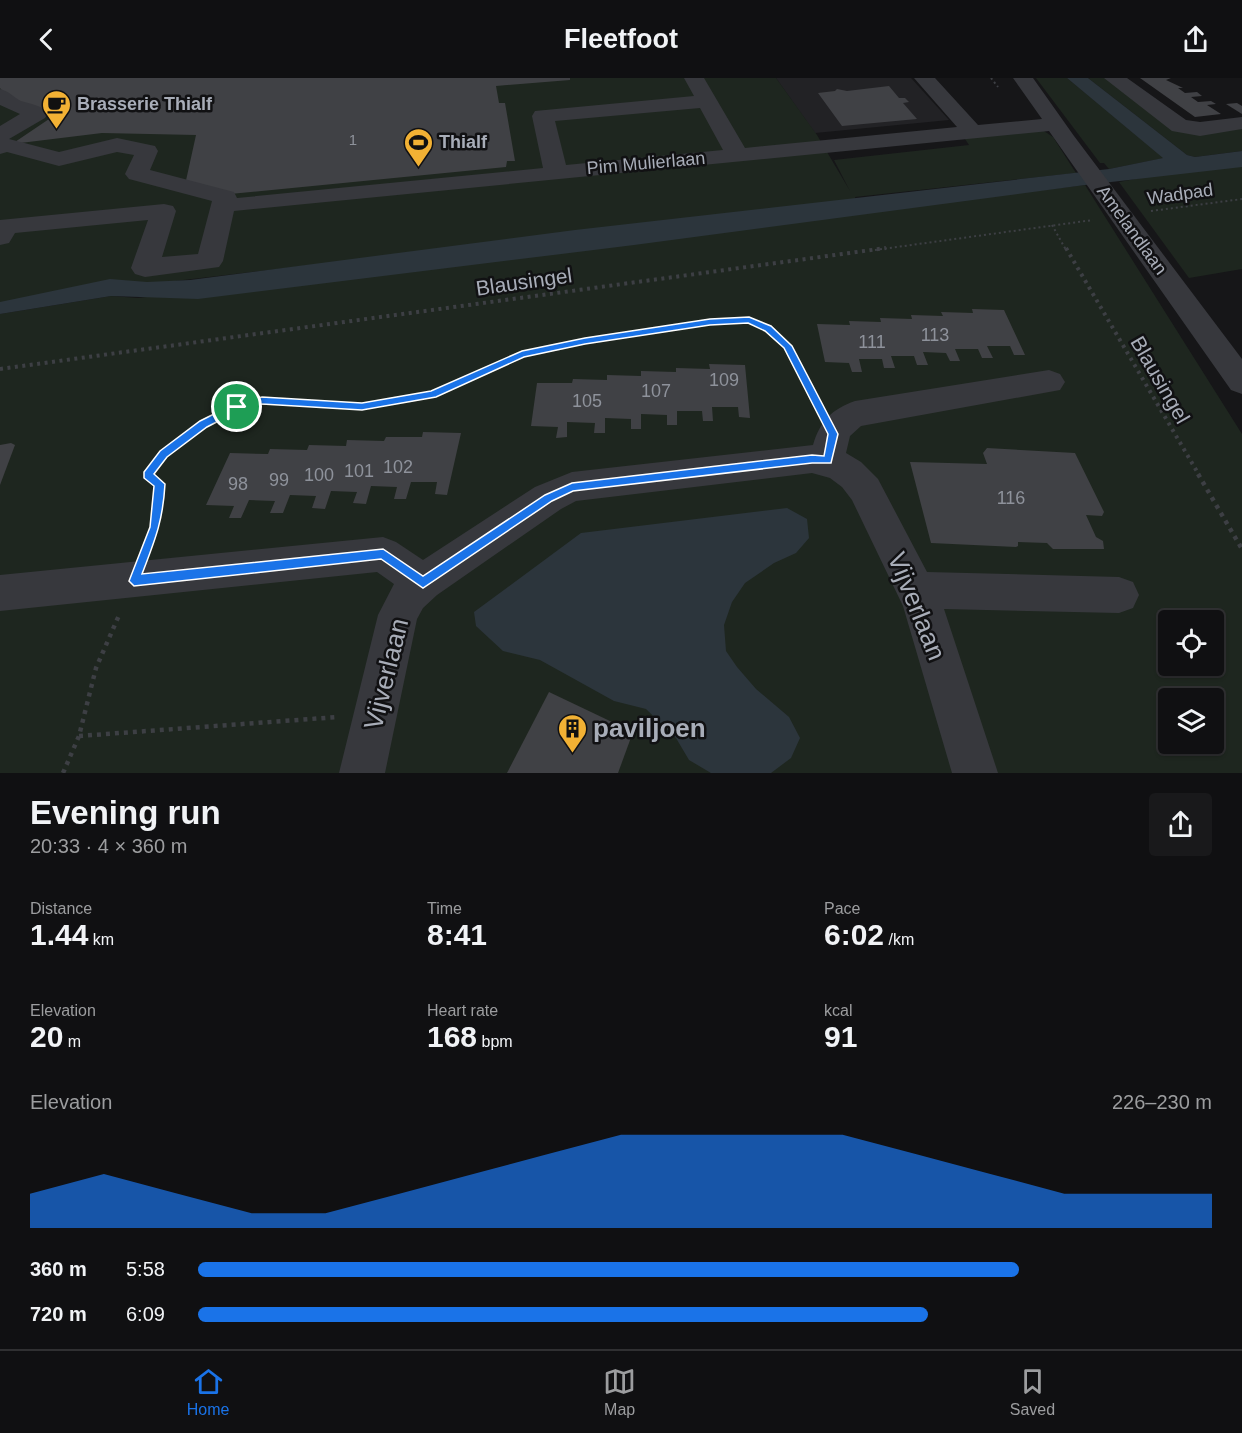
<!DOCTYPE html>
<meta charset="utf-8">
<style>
:root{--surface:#101012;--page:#19191b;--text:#f1f3f6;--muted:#9c9d9f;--line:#303032;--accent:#1a73e8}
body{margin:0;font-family:Helvetica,sans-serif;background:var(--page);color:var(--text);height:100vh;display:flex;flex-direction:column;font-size:22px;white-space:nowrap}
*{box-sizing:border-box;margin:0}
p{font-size:20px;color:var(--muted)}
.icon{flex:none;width:33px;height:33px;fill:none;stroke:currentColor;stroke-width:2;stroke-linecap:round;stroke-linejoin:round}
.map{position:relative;height:695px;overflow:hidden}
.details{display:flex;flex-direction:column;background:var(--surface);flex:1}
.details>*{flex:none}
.buttons{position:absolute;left:1158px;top:532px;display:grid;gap:12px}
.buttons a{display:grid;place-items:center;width:66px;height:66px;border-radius:6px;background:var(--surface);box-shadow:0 2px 4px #0004,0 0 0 2px var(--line);font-size:30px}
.pin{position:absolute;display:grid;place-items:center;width:51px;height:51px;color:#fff;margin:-26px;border:3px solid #fff;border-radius:50%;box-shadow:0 2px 6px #0007}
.round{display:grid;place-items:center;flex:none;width:63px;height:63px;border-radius:6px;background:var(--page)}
.head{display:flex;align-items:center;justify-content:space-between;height:102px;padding:0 30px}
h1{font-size:33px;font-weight:700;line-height:45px}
.stats{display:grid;grid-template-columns:repeat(3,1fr);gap:9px;height:102px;padding:6px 30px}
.stats div{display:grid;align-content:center}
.stats b{font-size:30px;font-weight:700}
.stats small{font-size:16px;font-weight:400}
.stats p{font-size:16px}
.chart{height:168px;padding:12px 30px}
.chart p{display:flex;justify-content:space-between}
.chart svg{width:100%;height:108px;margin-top:6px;fill:var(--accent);opacity:.7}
ul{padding:0 30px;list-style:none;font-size:20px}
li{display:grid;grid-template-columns:96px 72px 1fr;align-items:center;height:45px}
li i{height:15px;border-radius:8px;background:var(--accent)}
header{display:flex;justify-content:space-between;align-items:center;height:78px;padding:0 30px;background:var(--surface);font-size:27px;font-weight:700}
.menu{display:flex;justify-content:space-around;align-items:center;height:84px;border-top:2px solid var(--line);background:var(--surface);font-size:16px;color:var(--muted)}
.menu a{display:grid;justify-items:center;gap:3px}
.menu .current{color:var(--accent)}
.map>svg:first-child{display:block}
.built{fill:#222225}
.green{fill:#1e261f;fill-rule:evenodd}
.water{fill:#2c353c}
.building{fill:#404145}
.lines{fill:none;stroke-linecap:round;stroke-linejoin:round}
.path-far2{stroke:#3d3f44;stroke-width:2;stroke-dasharray:2 3;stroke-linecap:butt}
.path-far1{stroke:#3d3f44;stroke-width:4;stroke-dasharray:3 4.5;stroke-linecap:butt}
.path{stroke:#3d3f44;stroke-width:4.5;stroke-dasharray:4 5;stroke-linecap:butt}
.minor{fill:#37383d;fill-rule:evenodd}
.route{fill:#1a73e8;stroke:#fff;stroke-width:1.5;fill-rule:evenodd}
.labels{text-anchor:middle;stroke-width:5;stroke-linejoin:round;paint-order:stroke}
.far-number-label{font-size:15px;fill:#8e929b}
.far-poi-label{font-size:18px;font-weight:bold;fill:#a8adb8;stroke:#111113;text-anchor:start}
.far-street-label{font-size:18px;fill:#a8adb8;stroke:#111113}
.number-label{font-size:18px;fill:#8e929b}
.street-label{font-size:21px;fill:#a8adb8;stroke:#111113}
.near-street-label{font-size:26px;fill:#a8adb8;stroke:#111113}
.near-poi-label{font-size:26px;font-weight:bold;fill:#a8adb8;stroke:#111113;text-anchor:start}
</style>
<header><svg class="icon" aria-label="back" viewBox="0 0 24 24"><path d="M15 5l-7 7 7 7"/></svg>Fleetfoot<svg class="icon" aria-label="share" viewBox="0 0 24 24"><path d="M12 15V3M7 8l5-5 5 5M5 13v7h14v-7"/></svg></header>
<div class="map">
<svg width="1242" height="695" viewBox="0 0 1242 695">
<rect width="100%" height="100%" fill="#161618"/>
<!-- built -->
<path class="built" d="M776 0H911L949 42 815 55Z"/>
<!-- green -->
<g class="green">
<path d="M0 0H776L817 57 850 113 834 82 969 67 963 58 1041 51 1053 59 1076 95 855 119 856 123 158 205 0 228Z"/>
<path d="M1036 0H1067L1164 80 1109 91 1104 85H1100Z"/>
<path d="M1088 0H1107L1169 47 1242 50V73L1195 79 1187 77Z"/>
<path d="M1242 81V191L1189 200 1119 104Z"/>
<path d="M1085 107 1242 356V695H0V236L111 218 138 220ZM1168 543H1214V588H1168ZM1168 621H1214V666H1168Z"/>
</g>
<!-- water -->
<g class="water">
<path d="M1067 0H1088L1187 77 1195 79 1242 73V89L1085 107 634 167 198 221 111 218 0 236V224L110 201 147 204 190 202 575 152 1109 91 1163 80Z"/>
<path d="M787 430 807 441 809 460 796 475 774 485 745 505 732 524 724 547 726 573 737 589 756 611 789 639 800 660 791 680 771 695H711L689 682 676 660 646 631 614 623 540 582 503 573 476 548 474 534 581 455Z"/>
</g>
<!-- building -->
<g class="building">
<path d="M0 0H570V2L496 8 499 25H505L515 83H507L506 89 230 116 185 107 196 57 102 55 12 66 55 37 37 34 4 15 0 10Z"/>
<path d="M1140 0H1171L1166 2 1183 10H1178L1185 15 1197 14 1202 18 1191 19 1198 24 1211 23 1216 26 1207 27 1221 36 1195 39Z"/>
<path d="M889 8 899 20H905L909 24 903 25 917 41 842 48 818 15 835 13 837 11 847 13Z"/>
<path d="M1237 25 1242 28V36L1226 26Z"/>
<path d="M972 231 1004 232 1025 277H1014L1010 268H987L993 280H982L978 271H955L960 283H950L946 275 923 274 928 287H917L914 278H891L895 290H884L882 281H859L862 294H852L849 285 825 284 817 246 850 247 849 243 881 244 880 240 912 241 911 237 943 238 941 234 973 235Z"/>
<path d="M709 286 745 287 750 340 739 339 738 329H712L713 343H703L702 333H677V347H667V337L641 336V351H631V341L605 340V355H594L595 345 567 344V359L556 360 558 349 531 348 537 305H572L573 301 607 302V297L641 298V293L676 294V290L710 291Z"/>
<path d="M423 354 461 355 447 417 435 416 437 404H411L406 421H394L397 409 371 408 366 426 353 425 357 414 331 413 325 431 312 430 316 418 290 417 283 435H270L275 423 249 422 241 440H229L234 428 206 427 230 375 268 376 270 371 307 372 309 367 346 368 347 362 384 363 386 359H422Z"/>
<path d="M11 365 15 367 0 407V367Z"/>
<path d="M987 370 1075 375 1104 434 1102 438 1086 437 1096 459 1103 463 1104 471H1053L1047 465 1018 464V468L1016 469 931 465 910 384 987 386 983 375Z"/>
<path d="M549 614 633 654 618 695H507Z"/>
</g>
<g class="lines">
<!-- path-far2 -->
<g class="path-far2">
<path d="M991 0 998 9"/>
<path d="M1151 133 1242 121"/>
<path d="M1052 147 1066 172"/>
<path d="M875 172 1093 142"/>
</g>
<!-- path-far1 -->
<g class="path-far1">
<path d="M1066 170 1199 397"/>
<path d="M0 291 886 170"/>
<path d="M149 397 163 376 204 346 237 329 262 322 362 328 432 317 522 276 585 263 710 244 749 242 768 251 788 268 819 329"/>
</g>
<!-- path -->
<g class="path">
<path d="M1198 396 1242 471"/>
<path d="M148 467 155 449 160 406 149 396"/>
<path d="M79 658 338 639"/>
<path d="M63 695 79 658 96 590 120 535"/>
</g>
<!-- minor -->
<g class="minor">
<path d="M684 0H704L745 70 957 49 914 0H935L978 47 1042 41 1013 0H1033L1074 58 1242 281V316L1231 312 1049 53 234 133 223 183 219 189 145 199 135 196 131 190 148 142 15 155 9 165 0 167V142L164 126 173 128 176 133 162 179 198 176 212 123 129 101 125 96 134 77 117 74 59 88 7 74 0 76V48L20 36 0 27V11C9 13 13 19 21 23 30 26 42 27 48 35L45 40 9 61 59 74 117 60 155 68 158 73 150 92 234 114 237 120 543 90 532 38 535 33 694 18ZM700 30 723 72 566 87 555 43Z"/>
<path d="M1104 0H1127L1186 42 1200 44 1242 39V51L1200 58 1172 53Z"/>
<path d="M1049 292 1060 296 1065 304 1060 312 861 348 850 358 846 375 861 384 878 401 927 494 1119 499 1133 504 1139 517 1133 530 1119 535 944 531 998 695H952L903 528 852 422 842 409 830 400 812 395 576 423 561 431 437 517 423 530 417 541 385 695H339L378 537 394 506 377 494 0 533V497L383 459 396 464 423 482 535 409 572 394 813 367C820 343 832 331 855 323Z"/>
</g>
</g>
<!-- route -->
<path class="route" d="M749 239 771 248 792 268 838 356 831 385H812L573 413 552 423 423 510 381 481 134 508 129 503 150 449 154 408 144 400V394L160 373 200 343 234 326 262 319 362 325 431 313 522 273 585 260 710 241ZM748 245 765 253 784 270 828 356 824 378 812 377 572 405 545 417 423 498 383 471 142 496C155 462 163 443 165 406L154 396 167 379 207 349 240 332 262 326 362 332 436 319 524 279 585 266 710 247Z"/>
<!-- icons -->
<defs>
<symbol id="cafe-pin" viewBox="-11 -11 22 30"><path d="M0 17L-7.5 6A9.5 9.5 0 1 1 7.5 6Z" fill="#f2b134" stroke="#111113"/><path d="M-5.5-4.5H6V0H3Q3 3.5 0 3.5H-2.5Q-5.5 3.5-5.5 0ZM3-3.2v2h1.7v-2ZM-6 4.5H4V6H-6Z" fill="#111"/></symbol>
<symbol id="stadium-pin" viewBox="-11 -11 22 30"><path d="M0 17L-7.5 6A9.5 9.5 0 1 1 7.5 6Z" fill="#f2b134" stroke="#111113"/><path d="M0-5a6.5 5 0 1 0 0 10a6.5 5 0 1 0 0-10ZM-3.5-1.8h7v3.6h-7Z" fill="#111"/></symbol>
<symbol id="building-pin" viewBox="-11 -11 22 30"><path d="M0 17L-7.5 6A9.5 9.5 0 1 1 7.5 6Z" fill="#f2b134" stroke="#111113"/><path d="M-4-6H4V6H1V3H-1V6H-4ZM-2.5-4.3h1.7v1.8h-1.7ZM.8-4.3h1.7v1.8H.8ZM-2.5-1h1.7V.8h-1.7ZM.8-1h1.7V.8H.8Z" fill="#111"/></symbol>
</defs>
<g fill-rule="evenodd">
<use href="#cafe-pin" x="40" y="10" width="33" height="45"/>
<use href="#stadium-pin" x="402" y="48" width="33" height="45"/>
<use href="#building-pin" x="556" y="634" width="33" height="45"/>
</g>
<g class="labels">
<!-- far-number labels -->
<g class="far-number-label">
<text x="353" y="67">1</text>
</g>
<!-- far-poi labels -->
<g class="far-poi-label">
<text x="77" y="32">Brasserie Thialf</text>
<text x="439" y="70">Thialf</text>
</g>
<!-- far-street labels -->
<g class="far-street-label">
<text transform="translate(646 85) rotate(-5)" y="6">Pim Mulierlaan</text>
<text transform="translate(1180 116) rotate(-8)" y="6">Wadpad</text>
<text transform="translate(1132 152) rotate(54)" y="6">Amelandlaan</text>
</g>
<!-- number labels -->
<g class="number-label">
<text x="935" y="263">113</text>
<text x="872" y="270">111</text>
<text x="724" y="308">109</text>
<text x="656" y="319">107</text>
<text x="587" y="329">105</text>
<text x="398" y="395">102</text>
<text x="359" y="399">101</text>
<text x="319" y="403">100</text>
<text x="279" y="408">99</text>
<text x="238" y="412">98</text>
<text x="1011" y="426">116</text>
</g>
<!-- street labels -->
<g class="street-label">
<text transform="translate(524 204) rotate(-8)" y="7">Blausingel</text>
<text transform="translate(1160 302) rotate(60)" y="7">Blausingel</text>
</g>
<!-- near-street labels -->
<g class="near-street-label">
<text transform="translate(917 528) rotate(68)" y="9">Vijverlaan</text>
<text transform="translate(386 596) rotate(-76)" y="9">Vijverlaan</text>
</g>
<!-- near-poi labels -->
<g class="near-poi-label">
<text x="593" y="659">paviljoen</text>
</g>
</g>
</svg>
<div class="buttons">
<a><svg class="icon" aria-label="locate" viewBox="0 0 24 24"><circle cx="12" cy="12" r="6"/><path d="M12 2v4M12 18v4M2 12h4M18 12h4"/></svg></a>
<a><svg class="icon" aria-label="layers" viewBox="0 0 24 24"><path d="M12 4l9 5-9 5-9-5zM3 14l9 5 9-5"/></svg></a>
</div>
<div class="pin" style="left:237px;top:329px;background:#1e9e55"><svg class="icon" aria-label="arrive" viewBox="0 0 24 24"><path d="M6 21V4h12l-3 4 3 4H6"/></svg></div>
</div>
<section class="details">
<div class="head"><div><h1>Evening run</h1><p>20:33 · 4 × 360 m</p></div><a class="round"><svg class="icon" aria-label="share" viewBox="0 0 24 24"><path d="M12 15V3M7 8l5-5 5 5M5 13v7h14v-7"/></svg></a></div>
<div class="stats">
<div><p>Distance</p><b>1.44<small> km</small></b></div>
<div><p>Time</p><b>8:41</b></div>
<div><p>Pace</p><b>6:02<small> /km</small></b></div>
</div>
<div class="stats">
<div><p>Elevation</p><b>20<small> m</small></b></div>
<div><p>Heart rate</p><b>168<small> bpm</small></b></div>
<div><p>kcal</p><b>91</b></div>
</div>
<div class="chart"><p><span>Elevation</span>226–230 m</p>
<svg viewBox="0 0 160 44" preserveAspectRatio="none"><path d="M0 44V30L10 22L20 30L30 38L40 38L50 30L60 22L70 14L80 6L90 6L100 6L110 6L120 14L130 22L140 30L150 30L160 30V44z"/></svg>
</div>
<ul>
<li><b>360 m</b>5:58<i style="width:81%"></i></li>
<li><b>720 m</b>6:09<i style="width:72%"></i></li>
</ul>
</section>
<nav class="menu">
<a class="current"><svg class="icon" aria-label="home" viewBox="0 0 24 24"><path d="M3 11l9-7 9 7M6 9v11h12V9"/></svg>Home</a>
<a><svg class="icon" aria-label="map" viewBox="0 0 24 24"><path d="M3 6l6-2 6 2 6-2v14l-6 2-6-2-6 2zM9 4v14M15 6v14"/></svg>Map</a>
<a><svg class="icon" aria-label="saved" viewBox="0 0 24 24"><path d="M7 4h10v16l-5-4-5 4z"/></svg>Saved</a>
</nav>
